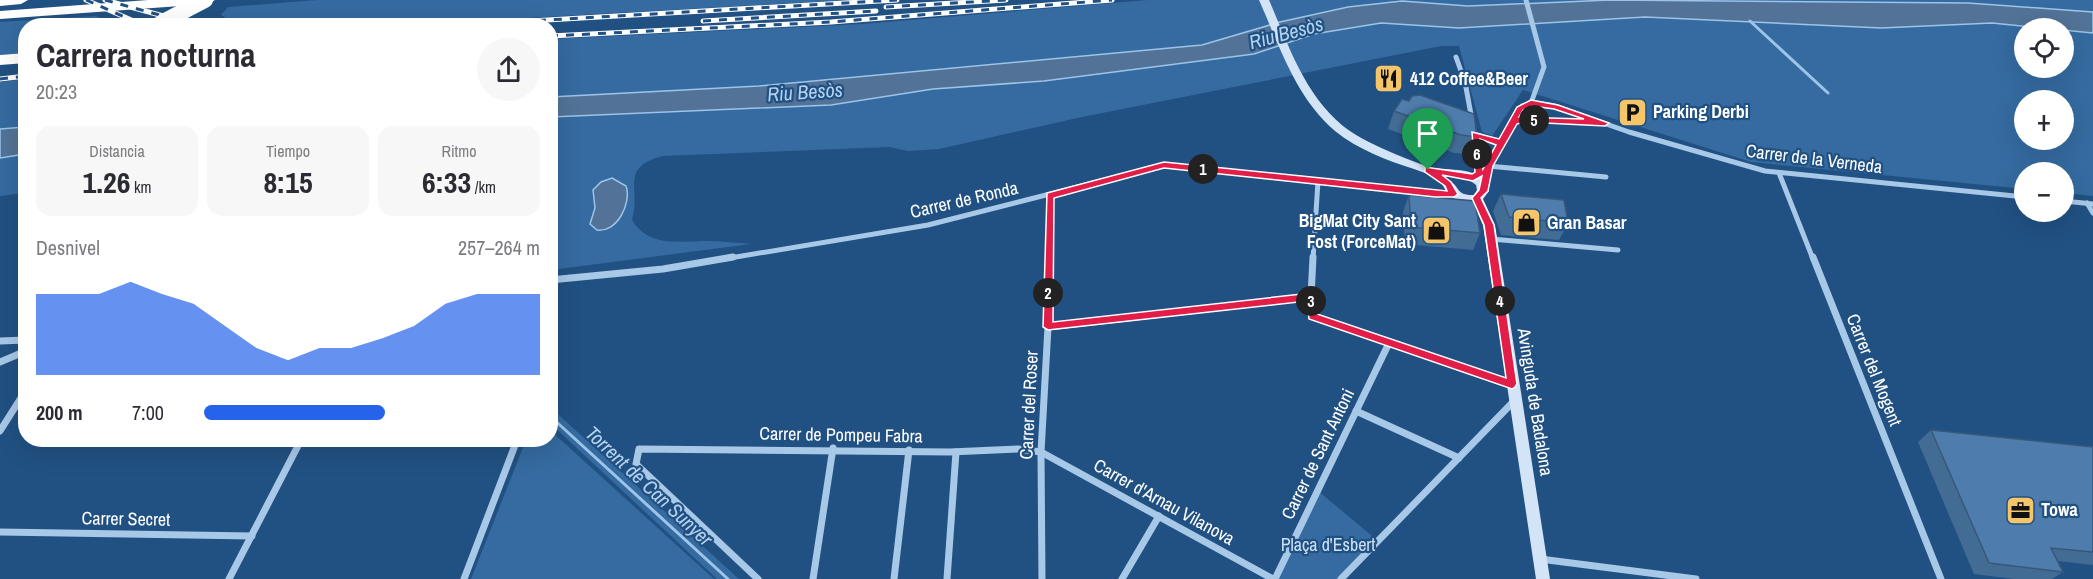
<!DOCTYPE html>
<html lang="es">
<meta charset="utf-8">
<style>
:root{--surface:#fff;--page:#f7f7f7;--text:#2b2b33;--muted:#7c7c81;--accent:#2563eb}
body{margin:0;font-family:"Archivo Narrow",sans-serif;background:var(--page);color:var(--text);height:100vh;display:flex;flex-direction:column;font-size:22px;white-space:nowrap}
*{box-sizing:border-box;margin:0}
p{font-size:20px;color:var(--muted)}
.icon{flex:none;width:33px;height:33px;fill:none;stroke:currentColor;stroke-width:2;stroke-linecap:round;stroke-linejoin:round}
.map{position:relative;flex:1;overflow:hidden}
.side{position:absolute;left:18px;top:18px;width:540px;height:429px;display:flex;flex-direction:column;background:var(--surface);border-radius:24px;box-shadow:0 6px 24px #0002}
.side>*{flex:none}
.controls{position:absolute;left:2014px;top:18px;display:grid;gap:12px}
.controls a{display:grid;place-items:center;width:60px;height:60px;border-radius:50%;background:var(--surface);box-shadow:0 6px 24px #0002;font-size:30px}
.pin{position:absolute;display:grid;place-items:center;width:51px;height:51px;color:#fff;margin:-62px -26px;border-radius:50% 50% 50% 0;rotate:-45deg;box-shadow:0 0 6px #0007}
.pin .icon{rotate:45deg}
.km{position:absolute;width:30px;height:30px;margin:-15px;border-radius:50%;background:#222;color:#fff;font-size:16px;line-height:30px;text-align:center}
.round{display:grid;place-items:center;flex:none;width:63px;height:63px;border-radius:32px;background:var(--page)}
.head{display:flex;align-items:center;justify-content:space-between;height:102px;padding:0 18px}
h1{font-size:33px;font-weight:700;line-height:45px}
.figures{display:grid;grid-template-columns:repeat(3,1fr);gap:9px;height:102px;padding:6px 18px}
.figures div{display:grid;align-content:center;border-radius:15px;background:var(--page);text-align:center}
.figures b{font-size:30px;font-weight:700}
.figures small{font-size:16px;font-weight:400}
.figures p{font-size:16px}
.chart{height:168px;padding:12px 18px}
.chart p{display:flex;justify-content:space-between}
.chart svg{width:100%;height:108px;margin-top:6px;fill:var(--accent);opacity:.7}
ul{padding:0 18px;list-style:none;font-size:20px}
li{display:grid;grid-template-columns:96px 72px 1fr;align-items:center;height:45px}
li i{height:15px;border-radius:8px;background:var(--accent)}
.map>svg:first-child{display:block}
.green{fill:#356ba0;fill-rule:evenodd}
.water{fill:#527397;stroke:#9cc4e9;stroke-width:1.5}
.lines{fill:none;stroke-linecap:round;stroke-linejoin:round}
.stream{stroke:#9cc4e9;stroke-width:3}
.street-far1{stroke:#a8c8e8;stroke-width:5}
.street{stroke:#a8c8e8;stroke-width:7}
.secondary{fill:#d3e4f7;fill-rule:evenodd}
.highway{fill:#fff;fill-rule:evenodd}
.rail-casing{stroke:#fff;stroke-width:5}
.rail{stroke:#215182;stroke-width:3;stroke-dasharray:8;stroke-linecap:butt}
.highway-bridge{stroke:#fff;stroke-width:16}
.wall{fill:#436c95}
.shaded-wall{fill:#375879}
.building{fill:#4e7dad;stroke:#375879;stroke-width:1.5}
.route{fill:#e11d48;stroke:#fff;stroke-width:1.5;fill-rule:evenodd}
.labels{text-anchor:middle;stroke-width:4.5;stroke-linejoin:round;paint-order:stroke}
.poi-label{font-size:18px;font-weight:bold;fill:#fff;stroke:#215182;text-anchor:start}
.street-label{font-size:18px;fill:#fff;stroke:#215182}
.park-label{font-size:18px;fill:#cce1f6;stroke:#215182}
.water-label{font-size:20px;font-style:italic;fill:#b4d2f0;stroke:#215182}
</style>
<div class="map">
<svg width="2093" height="579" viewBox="0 0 2093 579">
<rect width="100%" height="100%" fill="#215182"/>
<!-- green -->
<g class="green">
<path d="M318 0H849L398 25 236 24 221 15 228 7Z"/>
<path d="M1148 0H1610L1468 6 1402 1 1348 7 1280 22 1202 45 759 86 551 97V39L862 24Z"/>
<path d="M1659 0H2093V12L1968 3Z"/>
<path d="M96 16 120 25 26 26 25 53 0 55V22Z"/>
<path d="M1645 17 1881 28 1992 23 2046 28H2025V68H2064V30L2093 33V196L2064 193V172H2025V189L1751 162 1523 90 1492 136 1482 132 1459 46H1441L1082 117 939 149 908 151 890 147 663 156C619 167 641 188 632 220 649 248 680 241 708 241 722 241 737 243 751 244L551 270 550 117 831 105 933 89 1044 81 1254 54 1314 34 1381 23 1459 28ZM2025 100H2064V140H2025ZM616 179 628 192C626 207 608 247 590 224L596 202 593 191 598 185Z"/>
<path d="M25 79V127L0 129V82Z"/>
<path d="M25 154V193L0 196V158Z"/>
<path d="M550 407 739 579H717L551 424Z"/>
<path d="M551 431 714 579H471L526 440H550Z"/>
<path d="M1317 490 1378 541 1341 579H1277Z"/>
</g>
<!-- water -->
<g class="water">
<path d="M1610 0 1968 3 2093 12V33L1992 23 1881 28 1645 17 1459 28 1381 23 1314 34 1254 54 1044 81 933 89 831 105 551 117V97L759 86 1202 45 1280 22 1348 7 1402 1 1468 6Z"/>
<path d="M25 127V154L0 158V129Z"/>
<path d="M612 178 626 186C632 203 617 233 597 230L590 224 595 208 593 190 601 182Z"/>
</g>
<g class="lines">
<!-- stream -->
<g class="stream">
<path d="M1750 21 1828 93"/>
<path d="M550 416 728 579"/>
</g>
<!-- street-far1 -->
<g class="street-far1">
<path d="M1526 0 1544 67 1531 103"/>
<path d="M1456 57 1465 82 1472 120"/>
<path d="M1514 122 1523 119 1597 123"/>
<path d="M1475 133 1479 173"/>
<path d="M1475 134 1501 143"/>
<path d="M1488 166 1606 177"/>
<path d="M1779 173 1813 259"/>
<path d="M1483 186C1490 157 1506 131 1522 106L1536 103 1555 106 1629 132 1765 171 2025 197"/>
<path d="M2064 201 2093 204"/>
<path d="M2087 203 2093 213"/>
<path d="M1491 239 1618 250"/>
<path d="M724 259 928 225 1164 165 1435 194H1454"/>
<path d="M1049 259 1050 196"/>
<path d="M1313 259 1318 181"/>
</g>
<!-- street -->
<g class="street">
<path d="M1813 257 1941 579"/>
<path d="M550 280 663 269 733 257"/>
<path d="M1311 297 1313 257"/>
<path d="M1048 327 1311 297 1313 316 1512 384"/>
<path d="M0 341 26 340"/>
<path d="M0 362 26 351"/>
<path d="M1356 411 1459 458"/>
<path d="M0 431 26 390"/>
<path d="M0 532 252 536"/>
<path d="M1540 559 1696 579"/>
<path d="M229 579 301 440"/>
<path d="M464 579 517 440"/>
<path d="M758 579 636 464 639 449 950 452 1018 449 1041 452 1273 579"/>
<path d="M813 579 833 448"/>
<path d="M894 579 909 450"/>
<path d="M947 579 956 452"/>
<path d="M1042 579 1041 452 1048 327 1049 257"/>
<path d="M1122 579 1159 516"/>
<path d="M1275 579 1389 343"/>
<path d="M1341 579 1514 401"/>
</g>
<!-- secondary -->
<path class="secondary" d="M1259 0H1269C1288 44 1304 94 1343 126 1358 138 1377 146 1395 154 1408 159 1421 165 1434 168 1454 171 1482 166 1489 191L1483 199 1495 225 1550 579H1536L1483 225 1473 203C1458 203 1449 198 1442 184L1448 180C1460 185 1455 196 1474 195L1477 190 1476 185C1465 175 1450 178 1436 176 1429 174 1421 172 1414 169 1388 161 1357 149 1335 131 1296 98 1279 45 1259 0Z"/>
<!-- highway -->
<g class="highway">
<path d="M0 0H28L21 4 0 6Z"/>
<path d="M148 0H215L208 4 0 19V11Z"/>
<path d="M26 53V63L0 65V55Z"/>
</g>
<defs>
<g id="rail">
<path d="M86 0 145 26"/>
<path d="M105 0 167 17 225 26"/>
<path d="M886 7 1006 0"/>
<path d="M703 21 876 11"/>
<path d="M442 26 897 0"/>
<path d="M550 36 831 22 1112 0"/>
<path d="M0 79 26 76"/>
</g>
</defs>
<!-- rail casing -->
<use href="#rail" class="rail-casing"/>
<!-- rail -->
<use href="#rail" class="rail"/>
<!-- highway-bridge -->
<path class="highway-bridge" d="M161 23 205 0"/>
</g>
<!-- wall -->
<g class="wall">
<path d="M1381 67 1400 82 1385 84 1379 76Z"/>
<path d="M1394 111 1477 137 1470 154 1454 153 1388 129Z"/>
<path d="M1501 194 1568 223 1559 240 1501 235 1493 211Z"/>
<path d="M1409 195 1480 233 1473 250 1405 244 1403 212Z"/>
<path d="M1931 430 2093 447V565L2058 561 2063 572 2052 579H2014L1974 574 1918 442Z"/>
</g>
<!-- shaded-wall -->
<path class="shaded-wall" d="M1403 73 1400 82 1385 84 1387 75Z"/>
<!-- building -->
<g class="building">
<path d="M1396 64 1403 73 1387 75 1381 67Z"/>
<path d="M1420 95 1474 114 1477 137 1461 135 1394 111 1402 99 1409 101 1412 96Z"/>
<path d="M1501 194 1564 200 1568 223 1509 217Z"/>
<path d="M1409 195 1475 201 1480 233 1411 227Z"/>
<path d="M1931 430 2093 447V552L2051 548 2063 572 1989 563Z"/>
</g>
<!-- route -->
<path class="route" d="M1531 100 1558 105 1609 123 1605 126 1523 122 1517 124 1493 166 1488 191 1481 198 1494 225 1517 384 1515 387 1512 389 1309 319 1307 301 1048 330 1043 327 1047 193 1164 162 1447 191 1445 186 1425 172V167L1472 174 1475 172 1472 132 1499 139 1517 107ZM1532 106 1554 109 1584 119 1519 117 1523 110ZM1480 139 1496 145 1483 169ZM1164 168 1435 197H1454L1458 194 1451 182 1442 175 1473 181 1482 176 1479 190 1472 198 1484 225 1506 378 1317 314 1316 297 1311 293 1053 322 1054 198Z"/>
<!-- icons -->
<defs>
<symbol id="restaurant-square" viewBox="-11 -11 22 22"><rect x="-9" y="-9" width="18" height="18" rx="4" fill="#f5c56a" stroke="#215182"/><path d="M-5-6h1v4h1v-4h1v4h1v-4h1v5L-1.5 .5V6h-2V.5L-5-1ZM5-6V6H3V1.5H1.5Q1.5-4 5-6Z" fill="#111"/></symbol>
<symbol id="parking-square" viewBox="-11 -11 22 22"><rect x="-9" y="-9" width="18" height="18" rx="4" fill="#f5c56a" stroke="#215182"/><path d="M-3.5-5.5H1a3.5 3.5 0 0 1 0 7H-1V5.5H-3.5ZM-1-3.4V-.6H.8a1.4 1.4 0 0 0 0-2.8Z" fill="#111"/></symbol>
<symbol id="shop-square" viewBox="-11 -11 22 22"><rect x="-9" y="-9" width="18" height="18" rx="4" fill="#f5c56a" stroke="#215182"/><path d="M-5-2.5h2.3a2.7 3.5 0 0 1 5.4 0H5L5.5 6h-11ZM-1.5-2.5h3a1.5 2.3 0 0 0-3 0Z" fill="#111"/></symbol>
<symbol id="office-square" viewBox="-11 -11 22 22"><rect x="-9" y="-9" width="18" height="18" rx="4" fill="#f5c56a" stroke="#215182"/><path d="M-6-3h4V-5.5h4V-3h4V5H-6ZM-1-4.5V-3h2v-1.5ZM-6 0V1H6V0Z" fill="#111"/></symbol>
</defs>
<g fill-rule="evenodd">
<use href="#restaurant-square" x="1372" y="62" width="33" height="33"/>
<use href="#parking-square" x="1616" y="96" width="33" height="33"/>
<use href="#shop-square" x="1510" y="206" width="33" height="33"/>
<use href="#shop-square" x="1420" y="214" width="33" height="33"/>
<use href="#office-square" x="2004" y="494" width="33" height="33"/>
</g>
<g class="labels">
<!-- poi labels -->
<g class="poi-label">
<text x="1410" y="85">412 Coffee&amp;Beer</text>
<text x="1653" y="118">Parking Derbi</text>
<text x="1416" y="227" text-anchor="end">BigMat City Sant<tspan x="1416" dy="21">Fost (ForceMat)</tspan></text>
<text x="1547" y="229">Gran Basar</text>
<text x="2041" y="516">Towa</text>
</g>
<!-- street labels -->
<g class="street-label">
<text transform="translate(1814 159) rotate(7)" y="6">Carrer de la Verneda</text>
<text transform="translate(964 200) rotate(-13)" y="6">Carrer de Ronda</text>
<text transform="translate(1874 370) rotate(68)" y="6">Carrer del Mogent</text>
<text transform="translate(1535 402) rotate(81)" y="6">Avinguda de Badalona</text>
<text transform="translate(1029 405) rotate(-87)" y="6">Carrer del Roser</text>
<text transform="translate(841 435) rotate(1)" y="6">Carrer de Pompeu Fabra</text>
<text transform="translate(1318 454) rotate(-64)" y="6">Carrer de Sant Antoni</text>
<text transform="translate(1164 502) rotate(29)" y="6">Carrer d'Arnau Vilanova</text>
<text transform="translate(126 519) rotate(1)" y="6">Carrer Secret</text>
</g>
<!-- park labels -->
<g class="park-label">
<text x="1328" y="551">Plaça d'Esbert</text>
</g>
<!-- water labels -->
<g class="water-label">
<text transform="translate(1286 33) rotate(-15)" y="7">Riu Besòs</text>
<text transform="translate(805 92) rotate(-4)" y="7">Riu Besòs</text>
<text transform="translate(649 486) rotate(43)" y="7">Torrent de Can Sunyer</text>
</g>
</g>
</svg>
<div class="controls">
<a><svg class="icon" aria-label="locate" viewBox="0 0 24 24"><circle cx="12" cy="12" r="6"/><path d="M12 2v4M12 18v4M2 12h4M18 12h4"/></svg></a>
<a>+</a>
<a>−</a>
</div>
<div class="pin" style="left:1428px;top:170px;background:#1e9e55"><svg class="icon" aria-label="arrive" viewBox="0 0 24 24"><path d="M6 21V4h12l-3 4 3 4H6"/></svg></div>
<b class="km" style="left:1203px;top:169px">1</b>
<b class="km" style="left:1048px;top:293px">2</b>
<b class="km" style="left:1311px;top:301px">3</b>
<b class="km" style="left:1500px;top:301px">4</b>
<b class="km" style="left:1534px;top:120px">5</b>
<b class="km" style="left:1477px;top:154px">6</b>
<section class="side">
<div class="head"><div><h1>Carrera nocturna</h1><p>20:23</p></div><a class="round"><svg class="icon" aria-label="share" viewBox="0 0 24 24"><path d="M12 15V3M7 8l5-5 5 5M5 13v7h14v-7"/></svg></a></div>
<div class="figures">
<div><p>Distancia</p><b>1.26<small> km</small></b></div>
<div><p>Tiempo</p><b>8:15</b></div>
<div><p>Ritmo</p><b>6:33<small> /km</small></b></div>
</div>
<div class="chart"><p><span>Desnivel</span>257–264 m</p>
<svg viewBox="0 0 160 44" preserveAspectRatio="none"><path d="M0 44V11L10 11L20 11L30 6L40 11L50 15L60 24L70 33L80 38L90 33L100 33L110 29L120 24L130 15L140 11L150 11L160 11V44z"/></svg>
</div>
<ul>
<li><b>200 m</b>7:00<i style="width:54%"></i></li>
</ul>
</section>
</div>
